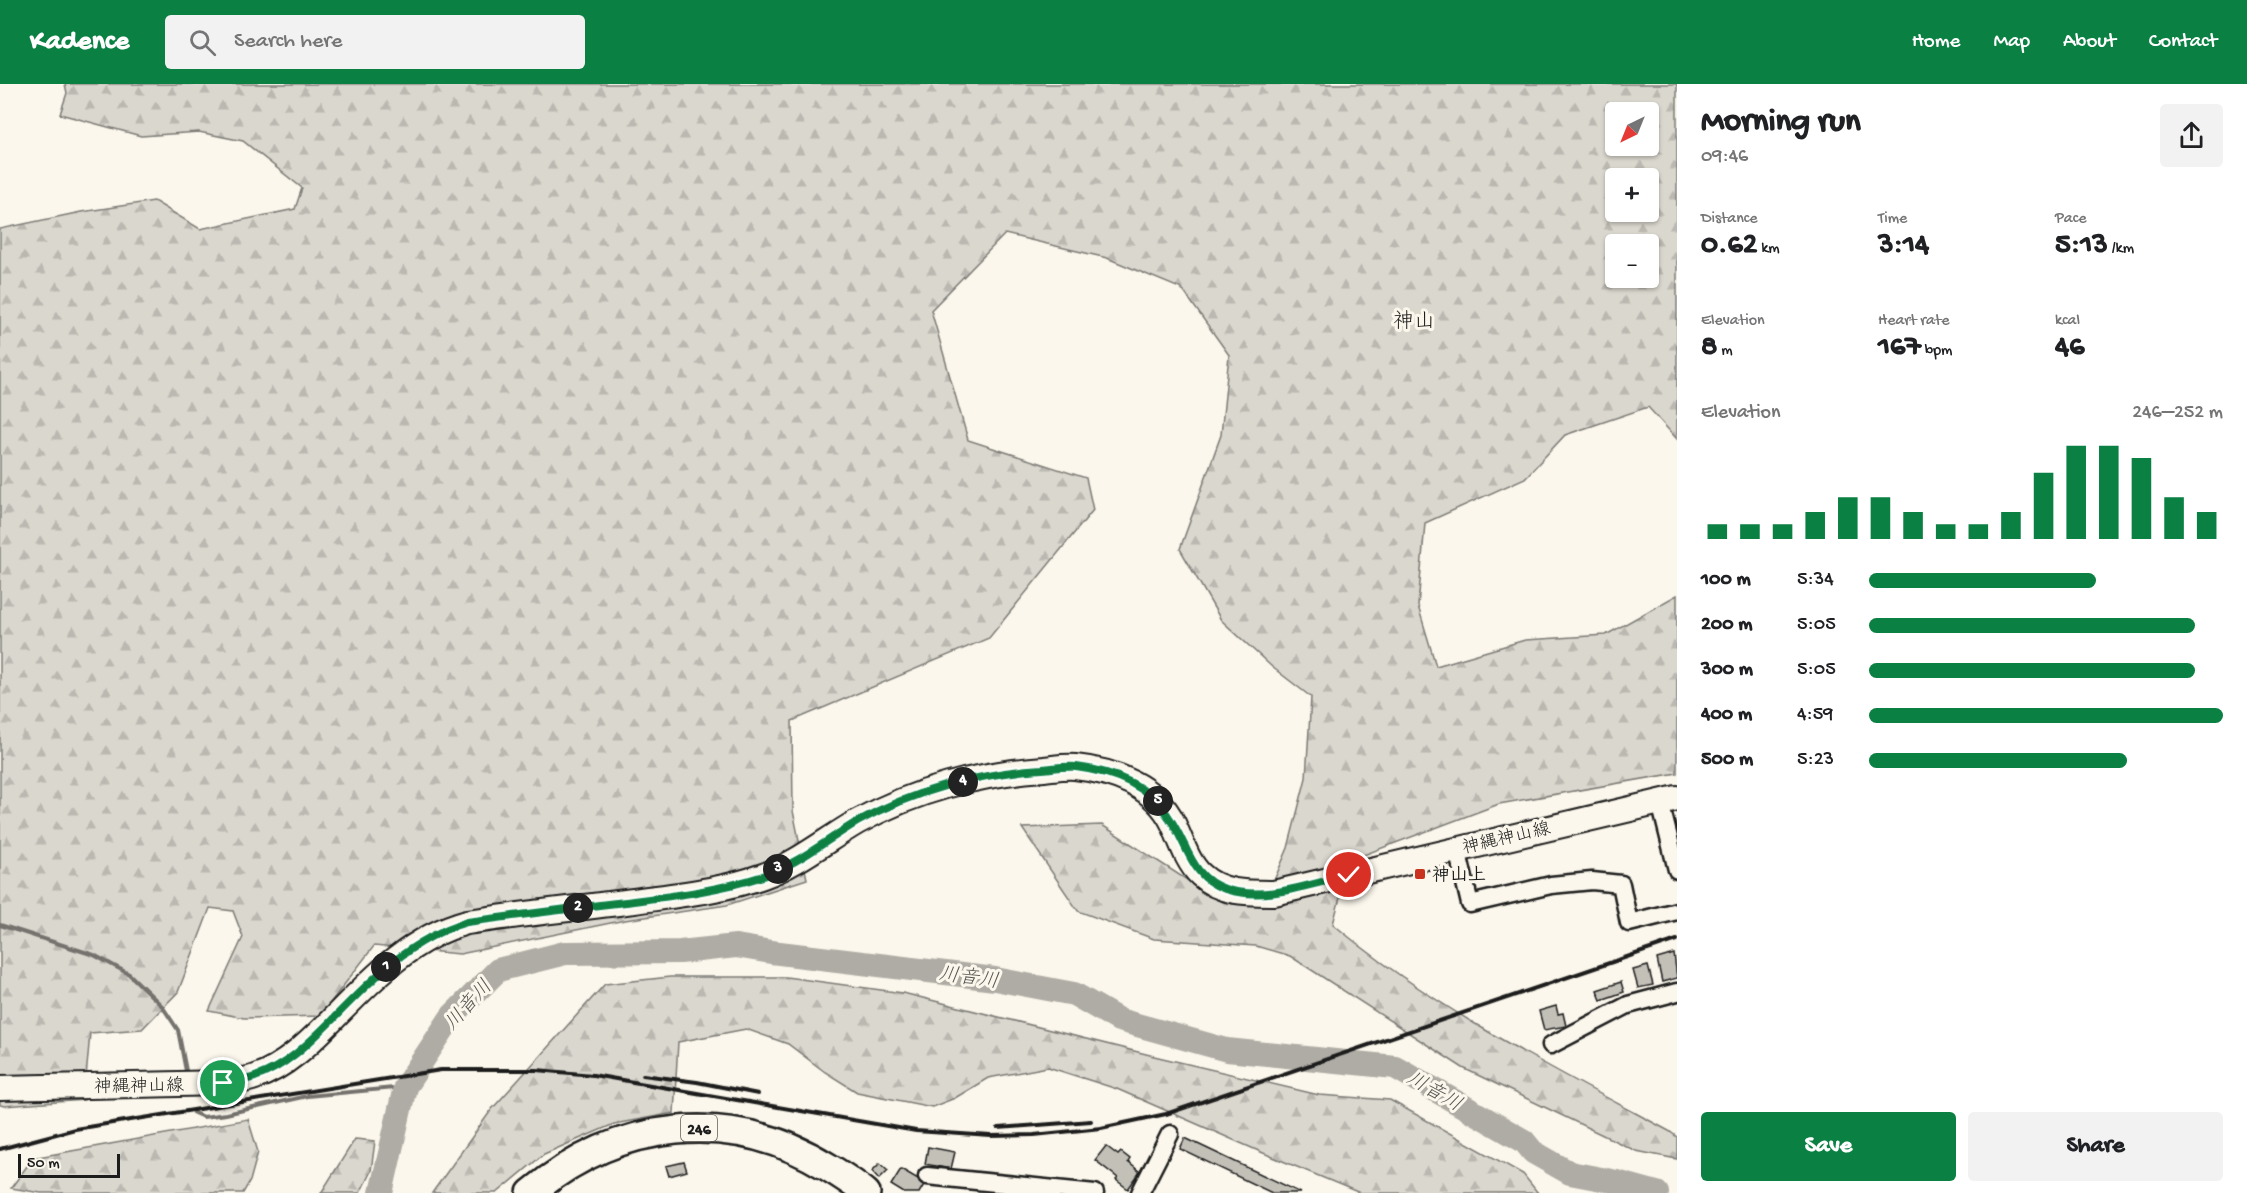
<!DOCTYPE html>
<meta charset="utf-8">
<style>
:root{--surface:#fff;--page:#f2f2f2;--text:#202124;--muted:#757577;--accent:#0b8043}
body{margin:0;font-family:"Gochi Hand","Klee One",sans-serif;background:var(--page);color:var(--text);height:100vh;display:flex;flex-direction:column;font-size:22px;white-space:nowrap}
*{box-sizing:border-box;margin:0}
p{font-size:20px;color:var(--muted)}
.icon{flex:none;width:33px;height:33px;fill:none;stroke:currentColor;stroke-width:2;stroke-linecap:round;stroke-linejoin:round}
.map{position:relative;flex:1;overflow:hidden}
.details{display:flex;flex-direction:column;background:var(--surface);width:570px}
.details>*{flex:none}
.needle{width:39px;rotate:223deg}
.tools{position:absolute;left:1605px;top:18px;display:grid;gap:12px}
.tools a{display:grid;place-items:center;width:54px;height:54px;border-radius:6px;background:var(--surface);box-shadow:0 2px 4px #0004;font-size:30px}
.scale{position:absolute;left:18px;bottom:15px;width:102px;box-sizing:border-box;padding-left:6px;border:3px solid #1c1c1c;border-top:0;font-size:16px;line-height:21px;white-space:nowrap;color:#1c1c1c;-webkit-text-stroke:4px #fbf7ec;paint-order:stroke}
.pin{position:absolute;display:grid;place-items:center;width:51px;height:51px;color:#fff;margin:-26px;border:3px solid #fff;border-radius:50%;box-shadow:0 2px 6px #0007}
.km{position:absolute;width:30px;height:30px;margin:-15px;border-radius:50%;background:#222;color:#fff;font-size:16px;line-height:30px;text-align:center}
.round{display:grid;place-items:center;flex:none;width:63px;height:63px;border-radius:6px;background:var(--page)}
.head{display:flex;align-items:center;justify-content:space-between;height:102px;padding:0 24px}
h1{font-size:33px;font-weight:800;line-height:45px}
.figures{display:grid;grid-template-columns:repeat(3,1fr);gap:9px;height:102px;padding:6px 24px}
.figures div{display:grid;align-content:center}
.figures b{font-size:30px;font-weight:800}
.figures small{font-size:16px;font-weight:400}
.figures p{font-size:16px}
.chart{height:168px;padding:12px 24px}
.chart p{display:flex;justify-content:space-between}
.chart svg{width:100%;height:108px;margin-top:6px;stroke:var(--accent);stroke-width:6}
.button{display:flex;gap:12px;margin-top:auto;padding:12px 24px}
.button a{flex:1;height:69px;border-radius:6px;background:var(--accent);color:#fff;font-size:24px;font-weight:800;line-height:69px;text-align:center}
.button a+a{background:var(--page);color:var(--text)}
ul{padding:0 24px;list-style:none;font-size:20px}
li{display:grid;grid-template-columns:96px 72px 1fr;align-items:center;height:45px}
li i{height:15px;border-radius:8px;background:var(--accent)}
header{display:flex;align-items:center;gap:36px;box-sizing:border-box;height:84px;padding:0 30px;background:var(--accent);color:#fff}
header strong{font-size:28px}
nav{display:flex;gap:33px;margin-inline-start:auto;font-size:21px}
.search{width:420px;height:54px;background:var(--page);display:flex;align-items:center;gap:15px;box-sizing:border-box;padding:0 21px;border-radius:6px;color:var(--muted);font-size:22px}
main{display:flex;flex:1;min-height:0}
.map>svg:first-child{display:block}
.forest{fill:url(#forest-firs);stroke:#7b7a75;stroke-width:1.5;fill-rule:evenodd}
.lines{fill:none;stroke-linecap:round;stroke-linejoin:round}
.stream{stroke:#74726e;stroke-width:4}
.river{stroke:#afaca5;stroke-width:24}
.building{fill:#c3c0b8;stroke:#1c1c1c;stroke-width:1.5}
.minor-casing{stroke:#1c1c1c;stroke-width:21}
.secondary-casing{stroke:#1c1c1c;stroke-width:28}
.trunk-casing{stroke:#1c1c1c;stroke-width:32}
.minor{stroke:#fbf7ec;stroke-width:16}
.secondary{stroke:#fbf7ec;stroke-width:24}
.trunk{stroke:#fbf7ec;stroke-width:27}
.rail{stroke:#1c1c1c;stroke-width:4}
.route-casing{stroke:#fff;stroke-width:12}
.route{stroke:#0b8043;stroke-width:8}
.poi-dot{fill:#c8321e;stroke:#fbf7ec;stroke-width:2}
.labels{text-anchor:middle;stroke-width:6;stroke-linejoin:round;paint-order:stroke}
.shield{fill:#fbf7ec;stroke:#5f5e5a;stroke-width:1.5}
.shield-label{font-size:16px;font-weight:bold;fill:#1c1c1c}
.street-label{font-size:18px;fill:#1c1c1c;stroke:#fbf7ec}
.poi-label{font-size:18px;font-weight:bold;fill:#1c1c1c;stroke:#fbf7ec;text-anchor:start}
.water-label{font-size:20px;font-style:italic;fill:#575653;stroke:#fbf7ec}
.quarter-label{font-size:21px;fill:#1c1c1c;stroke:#fbf7ec}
</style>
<header>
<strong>Kadence</strong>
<div class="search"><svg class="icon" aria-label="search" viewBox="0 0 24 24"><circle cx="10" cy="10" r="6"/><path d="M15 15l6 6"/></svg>Search here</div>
<nav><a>Home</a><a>Map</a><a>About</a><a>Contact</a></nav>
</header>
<main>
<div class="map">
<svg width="1677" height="1109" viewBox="0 0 1677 1109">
<defs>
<pattern id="forest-firs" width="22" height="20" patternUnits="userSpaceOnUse" patternTransform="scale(1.5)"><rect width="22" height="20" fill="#dad7ce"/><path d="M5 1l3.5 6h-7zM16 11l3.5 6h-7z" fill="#bab8b0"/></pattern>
</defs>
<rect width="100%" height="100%" fill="#fbf7ec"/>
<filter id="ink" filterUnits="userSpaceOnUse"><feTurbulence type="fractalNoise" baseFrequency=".0167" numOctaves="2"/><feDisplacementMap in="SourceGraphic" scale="12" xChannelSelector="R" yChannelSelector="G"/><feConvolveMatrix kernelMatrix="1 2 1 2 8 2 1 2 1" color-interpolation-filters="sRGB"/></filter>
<g filter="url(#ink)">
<!-- forest -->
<g class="forest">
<path d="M65 0H1677V355L1648 323 1565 351 1525 394 1425 439 1418 522 1436 582 1525 556 1606 551 1677 511V689L1499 720 1350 776 1333 840C1434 925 1554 985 1669 1047L1677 1053V1075L1636 1067 1463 984 1290 872 1256 862 1154 855 1078 827 1022 744 1102 741 1201 805 1263 822 1288 764 1306 694 1311 613 1272 583 1221 536 1180 465 1221 351 1229 271 1182 205 1107 174 1005 150 931 226 968 356 1086 394 1093 426 989 554 792 637 793 727 807 795 727 821 625 836 460 870 374 862 320 932 244 934 209 927 243 853 233 827 210 824 178 908 142 945 90 949 84 1016 4 1022 0 1021V145L81 128 154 117 200 145 295 125 302 104 243 57 199 48 141 52 60 30 67 9ZM1616 28H1648V62H1616ZM1616 94H1648V128H1616ZM1616 160H1648V194H1616Z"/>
<path d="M670 893H786L903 909 1154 972 1319 1011 1390 1016 1523 1090 1538 1109H1360L1261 1068 1117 1005 1048 983 988 994 955 1014 932 1023 857 1008 825 988 788 960 746 945 678 958 674 1029 614 1040 544 1070 497 1109H432L492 1025 605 900Z"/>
<path d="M248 1035 258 1068 250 1097 243 1109H41L11 1104 33 1074Z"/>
<path d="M355 1055 375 1057 371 1087 360 1109H321Z"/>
</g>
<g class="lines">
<!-- stream -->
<g class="stream">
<path d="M0 841 94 871 129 890 162 922 178 946 187 992"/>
<path d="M194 1029 203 1033 226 1030 307 1012 405 1003"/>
</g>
<!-- river -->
<path class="river" d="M381 1109 405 1003 452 932 498 886 565 869 680 868 736 862 771 868 995 895 1074 910 1119 936 1227 966 1395 983 1524 1057 1533 1068 1570 1089 1617 1098 1657 1109"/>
</g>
<!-- building -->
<g class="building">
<path d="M1674 870 1677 894 1662 898 1657 875Z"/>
<path d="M1648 882 1653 901 1638 904 1633 886Z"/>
<path d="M1621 898 1624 908 1601 916 1597 906Z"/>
<path d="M1556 922 1558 930 1563 929 1566 942 1544 946 1539 927Z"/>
<path d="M1185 1054 1301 1109H1272L1180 1065Z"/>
<path d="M1106 1062 1118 1071 1121 1068 1130 1075 1128 1078 1140 1088 1128 1105 1116 1096 1118 1094 1095 1076Z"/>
<path d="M928 1063 955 1068 951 1085 925 1080Z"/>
<path d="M684 1078 687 1087 669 1092 666 1082Z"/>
<path d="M880 1079 888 1086 879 1095 872 1087Z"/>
<path d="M901 1085 925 1099 919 1109H904L891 1101Z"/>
</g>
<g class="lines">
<defs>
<g id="minor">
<path d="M1660 718 1677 786"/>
<path d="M1457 765 1470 820 1551 801 1592 797 1621 800 1629 839 1677 827"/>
<path d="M1551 961 1628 921 1677 908"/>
<path d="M927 1092 1095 1109"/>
<path d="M1140 1109 1170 1050"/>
</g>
<path id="secondary" d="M0 1004 223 999C233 997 245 997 255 993 285 983 309 959 331 937 371 896 411 853 467 838 522 830 578 824 634 817 677 811 721 807 763 792 797 780 826 756 857 738 913 707 980 689 1044 685 1054 684 1065 682 1075 683 1114 687 1155 702 1173 739 1181 756 1187 778 1201 791 1221 810 1249 809 1274 809L1677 714"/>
<path id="trunk" d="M531 1109C618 1036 731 1023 828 1083 841 1091 854 1099 866 1109"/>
</defs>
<!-- minor casing -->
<use href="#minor" class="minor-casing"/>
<!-- secondary casing -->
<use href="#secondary" class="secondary-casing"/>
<!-- trunk casing -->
<use href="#trunk" class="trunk-casing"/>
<!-- minor -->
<use href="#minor" class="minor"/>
<!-- secondary -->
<use href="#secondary" class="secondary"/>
<!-- trunk -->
<use href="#trunk" class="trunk"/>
<!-- rail -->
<g class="rail">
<path d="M643 991 697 998 758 1010"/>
<path d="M998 1044 1091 1037"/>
<path d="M0 1065 75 1045 441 986H537L593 991 916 1047 991 1052 1034 1051 1101 1044 1166 1030 1677 856"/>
</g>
</g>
</g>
<g class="lines" filter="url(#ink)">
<defs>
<path id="route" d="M223 999C233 997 245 997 255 993 285 983 309 959 331 937 371 896 411 854 467 838 520 831 573 824 626 818 671 812 716 807 760 793 795 782 825 757 857 738 912 707 979 689 1042 685 1053 684 1065 682 1076 683 1115 688 1149 701 1170 735 1188 761 1191 794 1225 805 1265 818 1310 800 1349 791"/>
</defs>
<!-- route casing -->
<use href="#route" class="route-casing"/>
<!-- route -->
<use href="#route" class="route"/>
</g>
<!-- markers -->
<rect class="poi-dot" x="1414" y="784" width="12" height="12" rx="3"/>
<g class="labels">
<!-- shield labels -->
<rect class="shield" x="681" y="1031" width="36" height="26" rx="4.5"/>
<g class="shield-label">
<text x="699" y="1050">246</text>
</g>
<!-- street labels -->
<g class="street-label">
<text transform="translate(1506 753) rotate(-13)" y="6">神縄神山線</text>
<text transform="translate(139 1001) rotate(-1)" y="6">神縄神山線</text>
</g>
<!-- poi labels -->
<g class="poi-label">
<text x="1432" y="796">神山上</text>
</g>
<!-- water labels -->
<g class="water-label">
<text transform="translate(969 892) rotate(8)" y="7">川音川</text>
<text transform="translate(467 920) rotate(-48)" y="7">川音川</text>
<text transform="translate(1435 1006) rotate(30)" y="7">川音川</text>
</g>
<!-- quarter labels -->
<g class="quarter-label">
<text x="1414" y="243">神山</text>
</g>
</g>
</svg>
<div class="tools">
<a><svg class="needle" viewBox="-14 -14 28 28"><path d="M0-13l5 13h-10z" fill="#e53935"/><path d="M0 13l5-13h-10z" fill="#757577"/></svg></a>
<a>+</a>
<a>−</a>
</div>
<div class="scale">50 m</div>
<div class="pin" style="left:223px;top:999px;background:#1e9e55"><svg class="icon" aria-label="arrive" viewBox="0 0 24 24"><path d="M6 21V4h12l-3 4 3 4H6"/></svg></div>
<div class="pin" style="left:1349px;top:791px;background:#d93025"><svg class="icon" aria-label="check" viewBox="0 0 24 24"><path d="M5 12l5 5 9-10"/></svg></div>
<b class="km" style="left:386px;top:883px">1</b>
<b class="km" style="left:578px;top:824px">2</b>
<b class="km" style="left:778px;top:785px">3</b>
<b class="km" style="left:963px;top:698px">4</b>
<b class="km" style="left:1158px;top:717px">5</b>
</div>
<section class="details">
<div class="head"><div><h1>Morning run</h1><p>09:46</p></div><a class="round"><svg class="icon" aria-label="share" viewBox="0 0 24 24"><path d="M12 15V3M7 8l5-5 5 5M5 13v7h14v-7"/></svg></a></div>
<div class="figures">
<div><p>Distance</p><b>0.62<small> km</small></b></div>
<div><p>Time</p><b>3:14</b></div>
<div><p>Pace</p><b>5:13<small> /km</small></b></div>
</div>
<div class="figures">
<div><p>Elevation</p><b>8<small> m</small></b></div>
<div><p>Heart rate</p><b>167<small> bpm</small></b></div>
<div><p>kcal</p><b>46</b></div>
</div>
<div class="chart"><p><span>Elevation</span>246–252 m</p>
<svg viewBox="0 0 160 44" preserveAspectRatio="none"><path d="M5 44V38M15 44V38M25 44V38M35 44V33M45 44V27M55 44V27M65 44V33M75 44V38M85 44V38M95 44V33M105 44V17M115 44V6M125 44V6M135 44V11M145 44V27M155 44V33"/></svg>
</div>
<ul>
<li><b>100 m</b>5:34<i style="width:64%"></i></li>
<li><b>200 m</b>5:05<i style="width:92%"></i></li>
<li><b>300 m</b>5:05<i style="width:92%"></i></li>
<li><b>400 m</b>4:59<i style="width:100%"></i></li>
<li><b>500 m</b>5:23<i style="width:73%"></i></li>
</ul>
<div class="button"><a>Save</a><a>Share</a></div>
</section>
</main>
